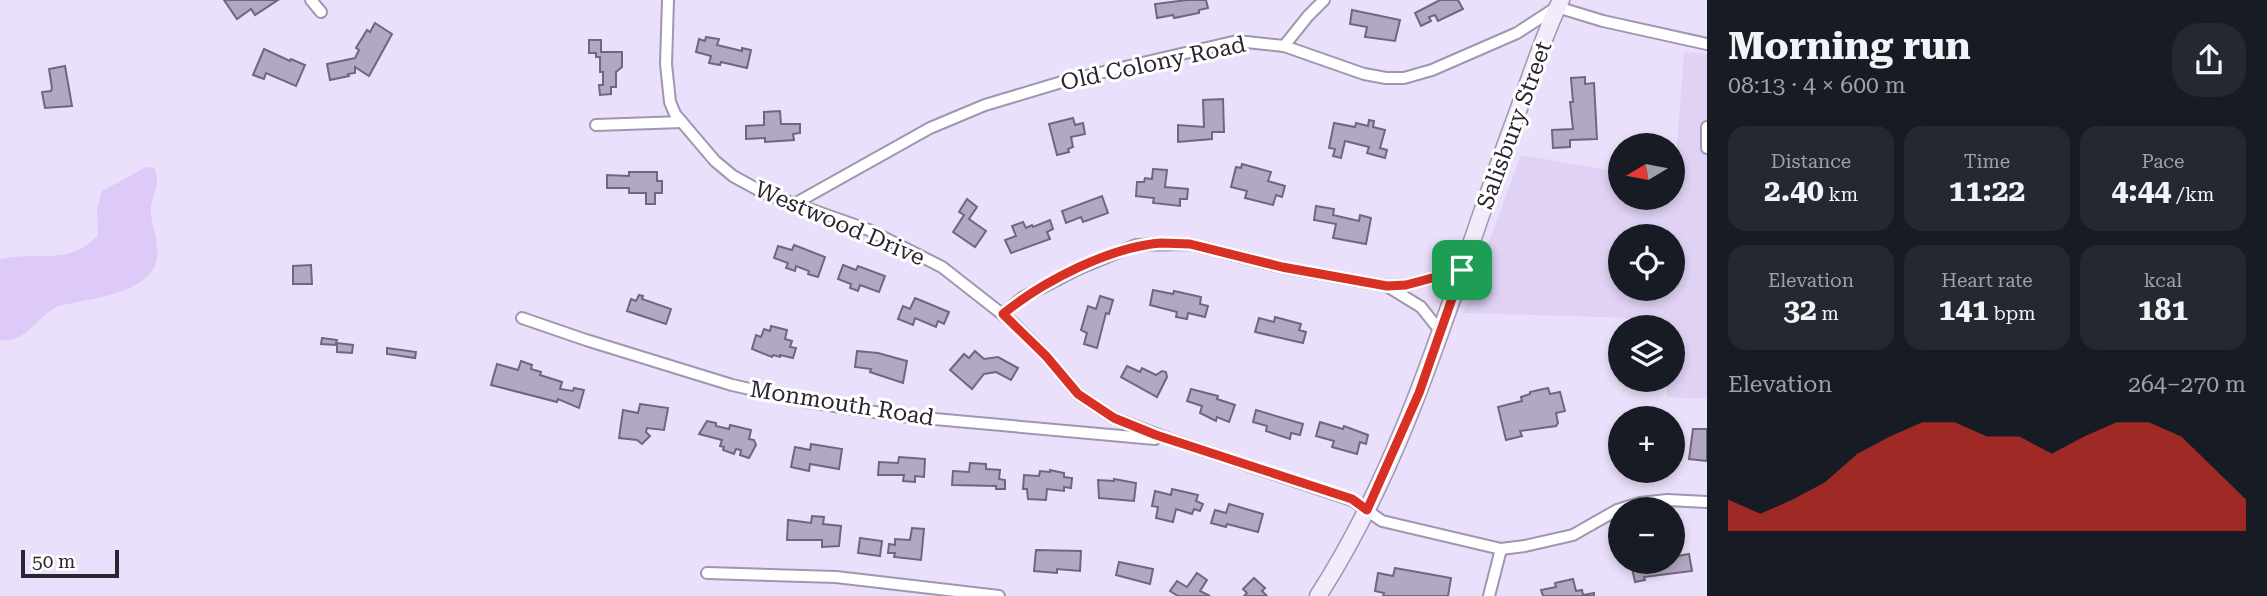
<!DOCTYPE html>
<meta charset="utf-8">
<style>
:root{--surface:#171b24;--page:#242831;--text:#f1f3f6;--muted:#9ea1a6;--accent:#d93025}
body{margin:0;font-family:"Roboto Serif",serif;background:var(--page);color:var(--text);height:100vh;display:flex;flex-direction:column;font-size:26px;white-space:nowrap}
*{box-sizing:border-box;margin:0}
p{font-size:23px;color:var(--muted)}
.icon{flex:none;width:38px;height:38px;fill:none;stroke:currentColor;stroke-width:2;stroke-linecap:round;stroke-linejoin:round}
.map{position:relative;flex:1;overflow:hidden}
.details{display:flex;flex-direction:column;background:var(--surface);width:560px}
.details>*{flex:none}
.needle{width:46px;rotate:260deg}
.controls{position:absolute;left:1608px;top:133px;display:grid;gap:14px}
.controls a{display:grid;place-items:center;width:77px;height:77px;border-radius:50%;background:var(--surface);box-shadow:0 4px 10px #0003;font-size:35px}
.scale{position:absolute;left:21px;bottom:18px;width:98px;box-sizing:border-box;padding-left:7px;border:4px solid #2a2630;border-top:0;font-size:19px;line-height:24px;white-space:nowrap;color:#2a2630;-webkit-text-stroke:5px #fff;paint-order:stroke}
.pin{position:absolute;display:grid;place-items:center;width:60px;height:60px;color:#fff;margin:-30px;border-radius:14px;box-shadow:0 4px 10px #0006}
.round{display:grid;place-items:center;flex:none;width:74px;height:74px;border-radius:28px;background:var(--page)}
.summary{display:flex;align-items:center;justify-content:space-between;height:119px;padding:0 21px}
h1{font-size:38px;font-weight:700;line-height:52px}
.figures{display:grid;grid-template-columns:repeat(3,1fr);gap:10px;height:119px;padding:7px 21px}
.figures div{display:grid;align-content:center;border-radius:18px;background:var(--page);text-align:center}
.figures b{font-size:30px;font-weight:700}
.figures small{font-size:19px;font-weight:400}
.figures p{font-size:19px}
.chart{height:196px;padding:14px 21px}
.chart p{display:flex;justify-content:space-between}
.chart svg{width:100%;height:126px;margin-top:7px;fill:var(--accent);opacity:.7}
main{display:flex;flex:1;min-height:0}
.map>svg:first-child{display:block}
.built{fill:#dfd2f4;fill-rule:evenodd}
.green{fill:#ddcaf9}
.building{fill:#b3a8c2;stroke:#70667e;stroke-width:2}
.lines{fill:none;stroke-linecap:round;stroke-linejoin:round}
.street-casing{stroke:#a096af;stroke-width:14}
.secondary-casing{stroke:#a096af;stroke-width:19}
.street{stroke:#fff;stroke-width:10}
.secondary{stroke:#f2ebfb;stroke-width:16}
.route-casing{stroke:#fff;stroke-width:14}
.route{stroke:#d93025;stroke-width:9}
.labels{text-anchor:middle;stroke-width:6;stroke-linejoin:round;paint-order:stroke}
.street-label{font-size:23px;fill:#2a2630;stroke:#fff}
</style>
<main>
<div class="map">
<svg width="1707" height="596" viewBox="0 0 1707 596">
<rect width="100%" height="100%" fill="#ebe0fb"/>
<!-- built -->
<path class="built" d="M1684 52 1707 54V399L1667 397V380H1673V327H1666V319L1463 313 1521 155 1620 172V198H1673ZM1620 236H1673V289H1620Z"/>
<!-- green -->
<path class="green" d="M146 167 154 168C163 185 149 197 151 215 153 229 159 245 157 258 152 294 87 299 59 306 37 315 27 344 0 340V259C35 251 69 267 98 235L97 210 102 191Z"/>
<!-- building -->
<g class="building">
<path d="M224 0H278L255 15 251 9 237 19Z"/>
<path d="M1187 0H1206L1208 8 1199 10V13L1174 18 1173 15 1157 18 1155 4Z"/>
<path d="M1440 0H1458L1463 9 1438 21 1435 15 1429 17 1431 21 1421 26 1415 13Z"/>
<path d="M1352 10 1400 20 1395 41 1365 37 1367 27 1350 24Z"/>
<path d="M375 23 392 34 369 76 355 67V73L348 74 349 76 330 80 327 64 355 58 359 50 356 48 367 30 370 32Z"/>
<path d="M706 37 719 39 717 45 742 51V48L751 50 747 68 721 62 720 65 709 63 711 56 696 52 699 39 705 41Z"/>
<path d="M589 40H601V52H622V67L616 72V87H611V94L600 95 599 85H603V72H600V57H596V53H589Z"/>
<path d="M264 49 290 61 291 59 305 65 296 86 266 73 264 79 253 75Z"/>
<path d="M65 66 72 106 45 108 42 92 51 91 52 88 49 69Z"/>
<path d="M1585 77V84L1594 83 1597 139 1570 140V147L1553 148 1552 130 1573 129 1570 102H1573L1571 78Z"/>
<path d="M1223 99 1224 132H1212V139L1178 142V125L1204 127 1203 100Z"/>
<path d="M780 111 781 124H800V133L793 134 794 140 765 142V138L746 139V126L764 125V112Z"/>
<path d="M1073 118 1075 125 1083 123 1085 134 1071 137 1073 147 1068 149 1069 152 1057 155 1049 124Z"/>
<path d="M1369 120 1374 121 1373 127 1385 130 1380 148 1387 150 1385 158 1367 153 1369 147 1345 141 1341 158 1333 156 1335 149 1329 148 1334 123 1355 127 1356 123 1368 126Z"/>
<path d="M1242 164 1271 172 1268 181 1285 186 1282 197 1276 195 1273 205 1245 198 1247 191 1231 187 1236 167 1241 168Z"/>
<path d="M1153 169 1167 170 1165 187 1188 189 1187 199H1180V206L1153 203 1154 198 1136 196 1137 182H1144L1145 178 1152 179Z"/>
<path d="M629 172H657V181H662V193H655V204H646V193H629V188H607V175L629 176Z"/>
<path d="M1102 196 1108 213 1083 222 1081 217 1066 223 1062 211Z"/>
<path d="M967 199 977 207 969 219 986 231 975 247 953 232 964 215 959 212Z"/>
<path d="M1316 206 1334 209 1333 215 1359 221 1360 215 1371 218 1366 244 1333 238 1336 224 1314 220Z"/>
<path d="M1050 220 1053 229 1047 232 1050 239 1011 253 1005 240 1016 236 1012 226 1023 222 1026 228 1032 225 1033 227Z"/>
<path d="M794 245 825 257 818 277 808 274 809 271 796 266 795 271 786 268 788 263 774 258 778 246 792 250Z"/>
<path d="M311 265 312 284H293V266Z"/>
<path d="M843 265 856 270 858 266 885 276 879 292 860 285 858 291 850 288 851 284 838 279Z"/>
<path d="M1153 290 1173 294 1174 291 1201 297 1200 304 1208 306 1205 317 1188 313 1187 319 1176 317 1177 312 1150 305Z"/>
<path d="M639 295 643 296 642 299 671 309 666 324 627 311 631 299 636 301Z"/>
<path d="M1100 296 1113 300 1109 314 1106 313 1097 348 1084 344 1087 333 1081 330 1088 306 1096 309Z"/>
<path d="M915 298 949 312 944 324 938 321 936 327 915 318 913 325 898 319 903 306 910 309Z"/>
<path d="M1275 317 1301 324 1299 330 1306 332 1303 343 1255 332 1259 318 1274 322Z"/>
<path d="M771 326 787 330 785 339 792 341 790 347 796 348 793 358 780 355V357L773 355 772 357 752 349 756 335 761 337 764 329 770 331Z"/>
<path d="M322 338 337 340 336 343 353 345 352 353 337 352V345L321 344Z"/>
<path d="M387 348 416 352 415 358 387 354Z"/>
<path d="M857 351 878 353 907 361 903 383 870 372 871 369 855 367Z"/>
<path d="M975 351 984 359 998 357 1018 368 1011 380 996 372 984 374 972 389 950 370 964 354 969 358Z"/>
<path d="M521 361 532 365 531 369 541 372 540 375 562 382 560 389 573 391 574 388 584 390 579 408 558 399 557 402 491 385 497 364 518 370Z"/>
<path d="M1127 366 1140 372 1142 368 1156 375 1162 371 1166 372 1167 377 1157 397 1121 377Z"/>
<path d="M1548 388 1550 394 1560 392 1565 411 1556 413 1558 423 1556 426 1520 431 1522 436 1506 440 1498 407 1522 401 1521 397 1530 394V392Z"/>
<path d="M1191 389 1218 396 1217 399 1235 405 1229 422 1217 417 1216 421 1200 413 1202 406 1187 401Z"/>
<path d="M640 404 668 408 664 430 647 428 646 432 650 436 642 444 637 440 619 438 623 410 638 413Z"/>
<path d="M1256 410 1303 424 1300 435 1291 433 1290 439 1266 431 1267 426 1253 422Z"/>
<path d="M707 421 716 423V426L729 429 730 425 751 430 749 439 754 440 756 445 749 458 740 455 741 450 736 449 734 454 723 450 724 447 720 446 722 440 699 434Z"/>
<path d="M1320 422 1343 429 1344 426 1368 435 1366 444 1360 442 1357 454 1332 447 1334 441 1316 436Z"/>
<path d="M1693 429H1707V461L1689 459Z"/>
<path d="M811 444 842 449 839 469 810 464 809 471 791 467 795 447 810 450Z"/>
<path d="M899 457 925 459 924 477 915 476V482L903 481 904 475H878L879 462 898 463Z"/>
<path d="M970 463 986 464V469L1000 470 999 479 1005 480V489H996V486L952 485 953 471 969 472Z"/>
<path d="M1050 470 1064 473V477L1072 478 1071 488 1064 487V491L1047 489 1046 500 1028 499 1027 489H1023L1024 475 1039 476 1040 471 1050 472Z"/>
<path d="M1114 479 1136 483 1134 501 1099 498 1098 480 1114 481Z"/>
<path d="M1172 489 1198 495 1196 501 1203 504 1200 511 1194 509 1192 514 1176 509 1173 522 1156 518 1158 507 1152 506 1155 491 1171 495Z"/>
<path d="M1229 504 1263 514 1258 532 1227 524 1226 527 1211 523 1215 510 1226 513Z"/>
<path d="M812 516 824 517 823 524 841 526 839 546 822 547V540H787L788 520 811 523Z"/>
<path d="M912 528 924 529 921 560 894 557 895 553H888L889 544 895 545V539L910 540Z"/>
<path d="M860 538 882 541 880 556 858 553Z"/>
<path d="M1036 550 1081 551 1080 571 1057 569V573L1034 571Z"/>
<path d="M1673 552H1676L1677 556 1689 554 1692 571 1644 577 1645 580 1635 582 1631 563 1673 562Z"/>
<path d="M1119 562 1153 569 1150 584 1116 575Z"/>
<path d="M1395 568 1451 578 1448 596H1383L1384 593 1375 591 1378 573 1393 576Z"/>
<path d="M1197 573 1207 580 1200 591 1210 596H1178L1170 591 1177 581 1187 587Z"/>
<path d="M1254 578 1265 588 1262 591 1267 596H1244L1247 593 1243 589Z"/>
<path d="M1573 579 1576 591 1582 590 1583 595 1594 593V596H1543L1541 590 1556 587 1555 583Z"/>
</g>
<g class="lines">
<defs>
<g id="street">
<path d="M311 0 321 12"/>
<path d="M668 0 666 64 670 102 675 114 715 161 733 176 764 193 869 230 942 267 1011 321 1046 356 1078 394 1114 418 1172 440 1352 500 1382 521 1501 549 1525 546 1573 535 1617 510 1640 503 1667 500 1707 502"/>
<path d="M1284 46 1308 16 1324 0"/>
<path d="M596 125 682 122"/>
<path d="M1707 127V148"/>
<path d="M796 203 930 128 985 105 1065 81 1237 41 1284 46 1364 74 1386 78H1404L1432 70 1517 33 1557 7 1603 21 1707 44"/>
<path d="M1387 286 1421 307 1441 332"/>
<path d="M1003 314 1022 298 1078 269 1136 245 1190 244 1281 267 1387 286 1406 285 1462 270"/>
<path d="M522 318 586 340 732 385 808 402 901 416 1155 439"/>
<path d="M707 573 836 577 999 596"/>
<path d="M1489 596 1501 549"/>
</g>
<path id="secondary" d="M1318 596C1412 450 1455 280 1515 119 1530 80 1542 38 1561 0"/>
</defs>
<!-- street casing -->
<use href="#street" class="street-casing"/>
<!-- secondary casing -->
<use href="#secondary" class="secondary-casing"/>
<!-- street -->
<use href="#street" class="street"/>
<!-- secondary -->
<use href="#secondary" class="secondary"/>
</g>
<g class="lines">
<defs>
<path id="route" d="M1161 243 1190 244 1282 267 1387 286 1406 285 1462 270 1419 393 1367 510 1352 499 1156 435 1114 418 1078 394 1046 356 1003 314C1043 281 1110 247 1161 243Z"/>
</defs>
<!-- route casing -->
<use href="#route" class="route-casing"/>
<!-- route -->
<use href="#route" class="route"/>
</g>
<g class="labels">
<!-- street labels -->
<g class="street-label">
<text transform="translate(1153 63) rotate(-12)" y="8">Old Colony Road</text>
<text transform="translate(1514 125) rotate(-70)" y="8">Salisbury Street</text>
<text transform="translate(840 223) rotate(23)" y="8">Westwood Drive</text>
<text transform="translate(842 403) rotate(9)" y="8">Monmouth Road</text>
</g>
</g>
</svg>
<div class="controls">
<a><svg class="needle" viewBox="-14 -14 28 28"><path d="M0-13l5 13h-10z" fill="#e53935"/><path d="M0 13l5-13h-10z" fill="#9ea1a6"/></svg></a>
<a><svg class="icon" aria-label="locate" viewBox="0 0 24 24"><circle cx="12" cy="12" r="6"/><path d="M12 2v4M12 18v4M2 12h4M18 12h4"/></svg></a>
<a><svg class="icon" aria-label="layers" viewBox="0 0 24 24"><path d="M12 4l9 5-9 5-9-5zM3 14l9 5 9-5"/></svg></a>
<a>+</a>
<a>−</a>
</div>
<div class="scale">50 m</div>
<div class="pin" style="left:1462px;top:270px;background:#1e9e55"><svg class="icon" aria-label="arrive" viewBox="0 0 24 24"><path d="M6 21V4h12l-3 4 3 4H6"/></svg></div>
</div>
<section class="details">
<div class="summary"><div><h1>Morning run</h1><p>08:13 · 4 × 600 m</p></div><a class="round"><svg class="icon" aria-label="share" viewBox="0 0 24 24"><path d="M12 15V3M7 8l5-5 5 5M5 13v7h14v-7"/></svg></a></div>
<div class="figures">
<div><p>Distance</p><b>2.40<small> km</small></b></div>
<div><p>Time</p><b>11:22</b></div>
<div><p>Pace</p><b>4:44<small> /km</small></b></div>
</div>
<div class="figures">
<div><p>Elevation</p><b>32<small> m</small></b></div>
<div><p>Heart rate</p><b>141<small> bpm</small></b></div>
<div><p>kcal</p><b>181</b></div>
</div>
<div class="chart"><p><span>Elevation</span>264–270 m</p>
<svg viewBox="0 0 160 44" preserveAspectRatio="none"><path d="M0 44V33L10 38L20 33L30 27L40 17L50 11L60 6L70 6L80 11L90 11L100 17L110 11L120 6L130 6L140 11L150 22L160 33V44z"/></svg>
</div>
</section>
</main>
